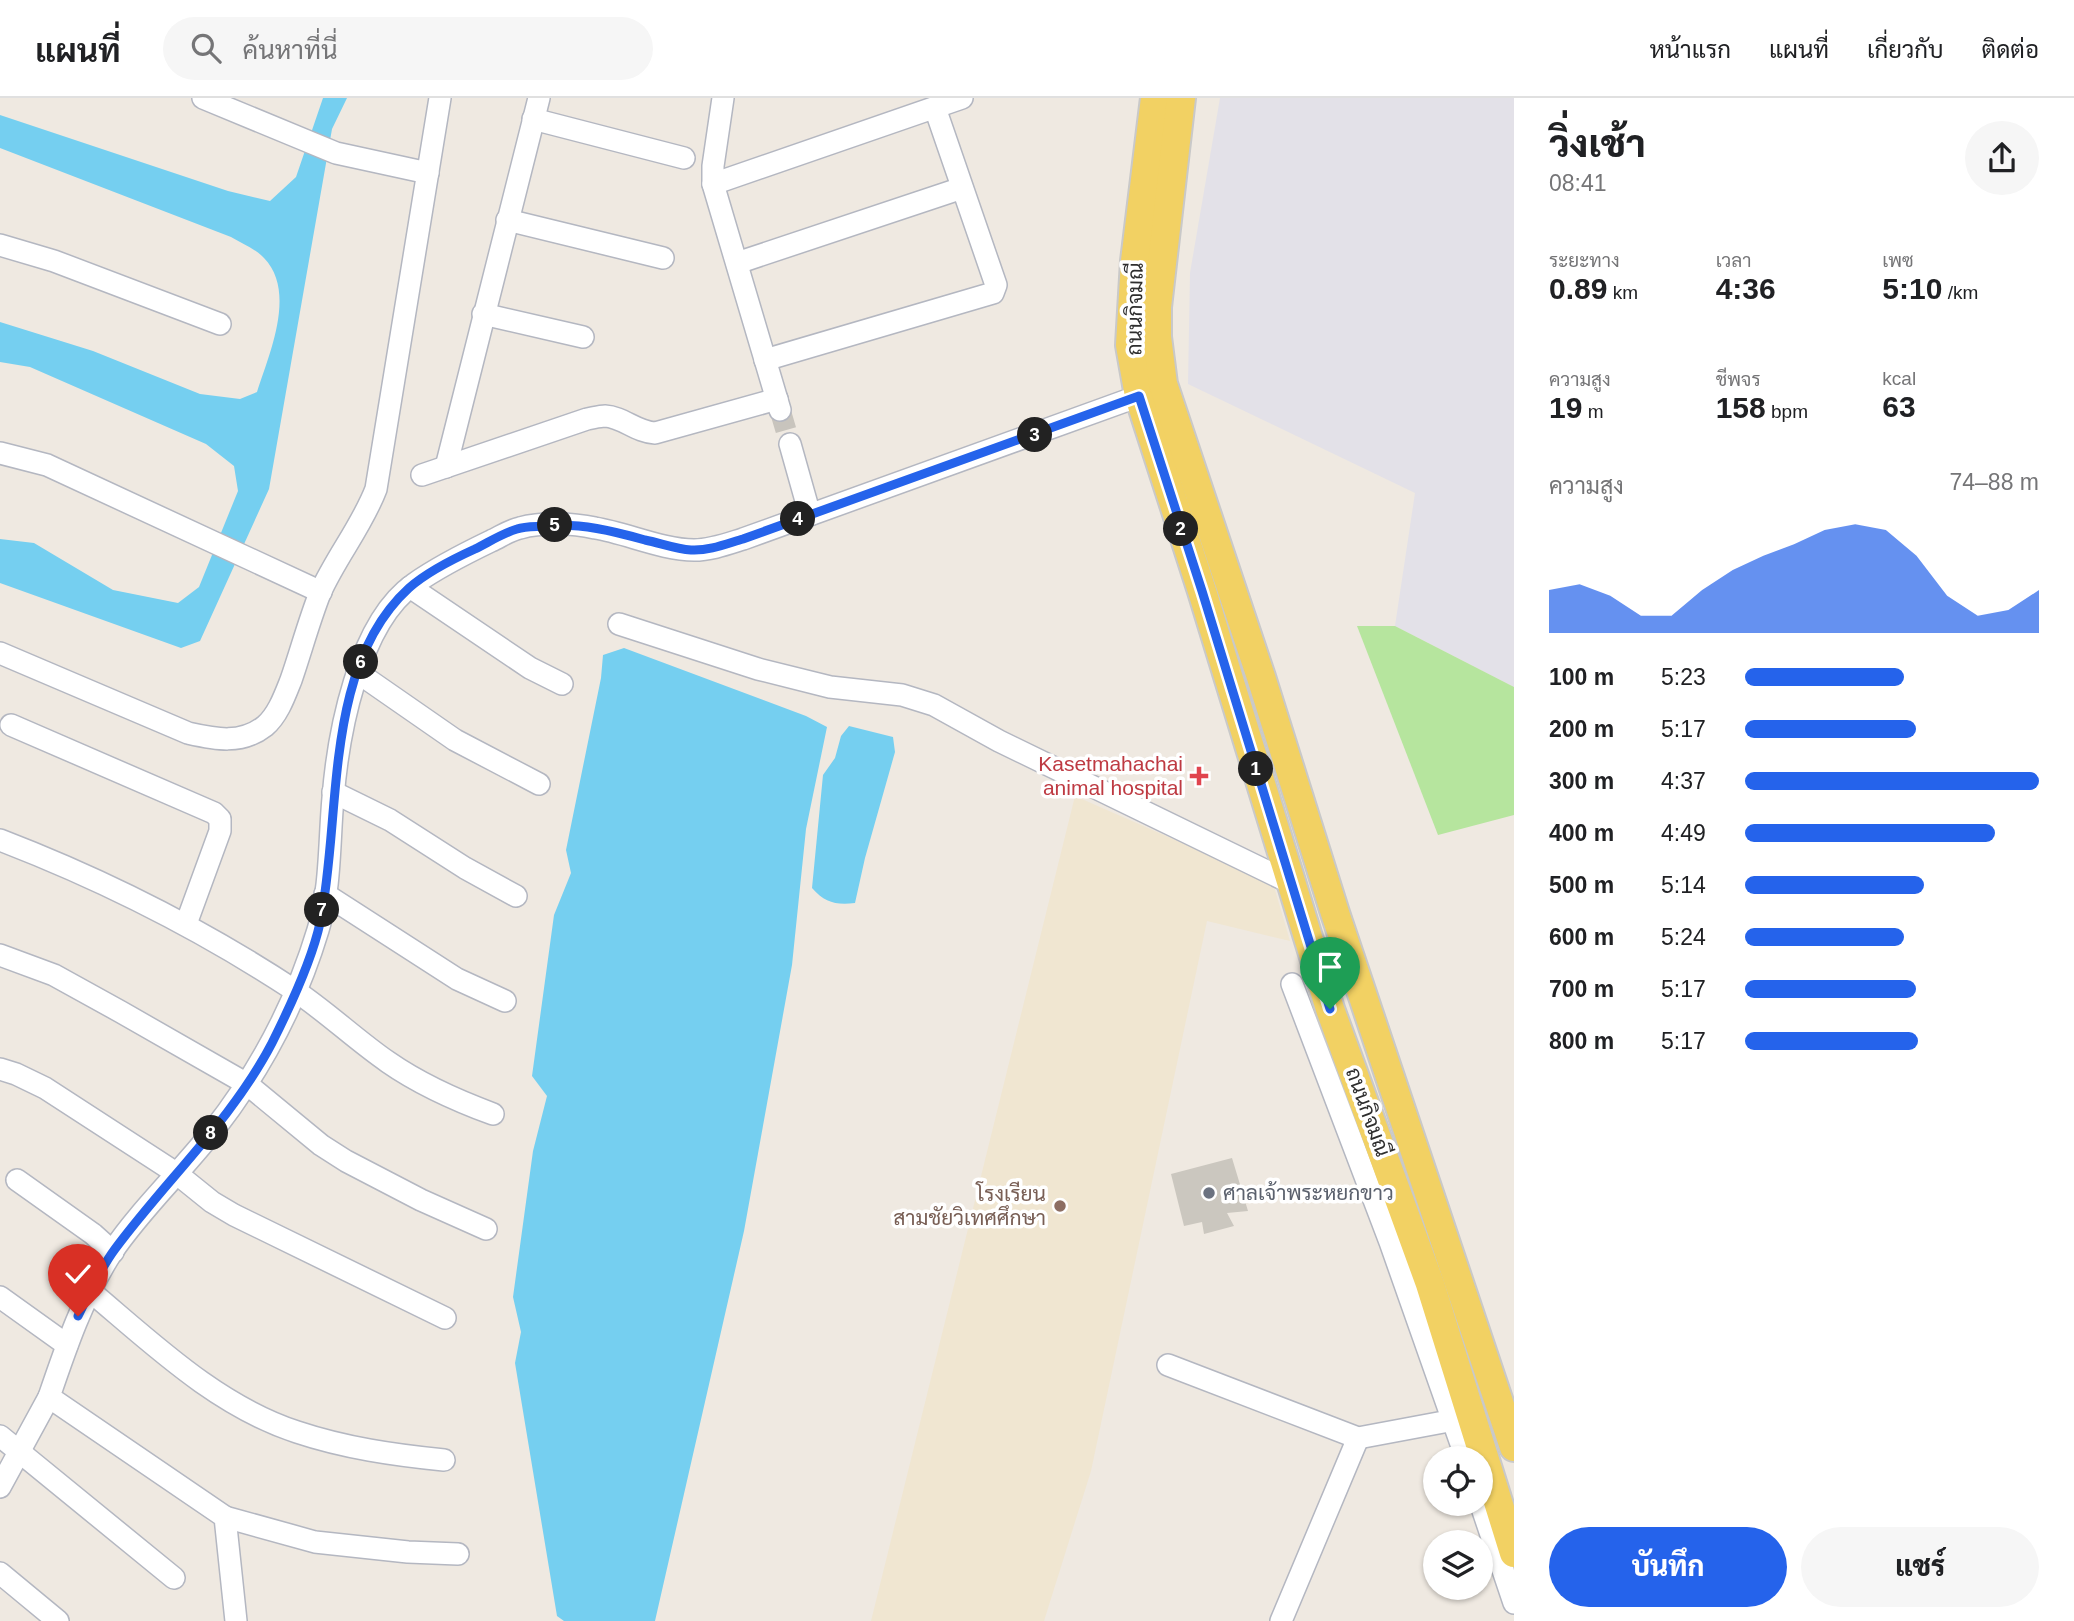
<!DOCTYPE html>
<html lang="th">
<meta charset="utf-8">
<style>
:root{--surface:#fff;--page:#f6f6f6;--text:#202124;--muted:#757577;--line:#e0e0e0;--accent:#2563eb}
body{margin:0;font-family:Helvetica,Sarabun,sans-serif;background:var(--page);color:var(--text);height:100vh;display:flex;flex-direction:column;font-size:26px;white-space:nowrap}
*{box-sizing:border-box;margin:0}
p{font-size:23px;color:var(--muted)}
.icon{flex:none;width:38px;height:38px;fill:none;stroke:currentColor;stroke-width:2;stroke-linecap:round;stroke-linejoin:round}
.map{position:relative;flex:1;overflow:hidden}
.panel{display:flex;flex-direction:column;background:var(--surface);width:560px}
.panel>*{flex:none}
.tools{position:absolute;left:1423px;top:1348px;display:grid;gap:14px}
.tools a{display:grid;place-items:center;width:70px;height:70px;border-radius:50%;background:var(--surface);box-shadow:0 2px 5px #0004;font-size:35px}
.pin{position:absolute;display:grid;place-items:center;width:60px;height:60px;color:#fff;margin:-72px -30px;border-radius:50% 50% 50% 0;rotate:-45deg;box-shadow:0 0 7px #0007}
.pin .icon{rotate:45deg}
.km{position:absolute;width:35px;height:35px;margin:-18px;border-radius:50%;background:#222;color:#fff;font-size:19px;line-height:35px;text-align:center}
.round{display:grid;place-items:center;flex:none;width:74px;height:74px;border-radius:37px;background:var(--page)}
.headline{display:flex;align-items:center;justify-content:space-between;height:119px;padding:0 35px}
h1{font-size:38px;font-weight:800;line-height:52px}
.metrics{display:grid;grid-template-columns:repeat(3,1fr);gap:10px;height:119px;padding:7px 35px}
.metrics div{display:grid;align-content:center}
.metrics b{font-size:30px;font-weight:800}
.metrics small{font-size:19px;font-weight:400}
.metrics p{font-size:19px}
.chart{height:196px;padding:14px 35px}
.chart p{display:flex;justify-content:space-between}
.chart svg{width:100%;height:126px;margin-top:7px;fill:var(--accent);opacity:.7}
.button{display:flex;gap:14px;margin-top:auto;padding:14px 35px}
.button a{flex:1;height:80px;border-radius:42px;background:var(--accent);color:#fff;font-size:28px;font-weight:800;line-height:80px;text-align:center}
.button a+a{background:var(--page);color:var(--text)}
ul{padding:0 35px;list-style:none;font-size:23px}
li{display:grid;grid-template-columns:112px 84px 1fr;align-items:center;height:52px}
li i{height:18px;border-radius:9px;background:var(--accent)}
header{display:flex;align-items:center;gap:42px;box-sizing:border-box;height:98px;padding:0 35px;background:var(--surface);border-bottom:2px solid var(--line)}
header strong{font-size:33px}
nav{display:flex;gap:38px;margin-inline-start:auto;font-size:24px}
.search{width:490px;height:63px;background:var(--page);display:flex;align-items:center;gap:18px;box-sizing:border-box;padding:0 24px;border-radius:38px;color:var(--muted);font-size:26px}
main{display:flex;flex:1;min-height:0}
.map>svg:first-child{display:block}
.industrial{fill:#e3e1e8}
.education{fill:#f0e6d1}
.green{fill:#b6e59e}
.water{fill:#75cff0}
.building{fill:#cbc7bf}
.lines{fill:none;stroke-linecap:round;stroke-linejoin:round}
.minor-tunnel{stroke:#c8c4bd;stroke-width:21;stroke-dasharray:21 10;stroke-linecap:butt}
.minor-casing{stroke:#b4b7c1;stroke-width:24}
.major-casing{stroke:#c9c9c9;stroke-width:32}
.minor{stroke:#fff;stroke-width:21}
.major{stroke:#f2d163;stroke-width:28}
.route-casing{stroke:#fff;stroke-width:14}
.route{stroke:#2563eb;stroke-width:9}
.health-dot{fill:#e0444e;stroke:#fff;stroke-width:2.5}
.worship-dot{fill:#6b7280;stroke:#fff;stroke-width:2.5}
.education-dot{fill:#8d6e63;stroke:#fff;stroke-width:2.5}
.labels{text-anchor:middle;stroke-width:7;stroke-linejoin:round;paint-order:stroke}
.street-label{font-size:21px;fill:#2e2e2e;stroke:#fff}
.health-label{font-size:21px;fill:#be3a42;stroke:#fff;text-anchor:end}
.worship-label{font-size:21px;fill:#5b616d;stroke:#fff;text-anchor:start}
.education-label{font-size:21px;fill:#785e54;stroke:#fff;text-anchor:end}
</style>
<header>
<strong>แผนที่</strong>
<div class="search"><svg class="icon" aria-label="search" viewBox="0 0 24 24"><circle cx="10" cy="10" r="6"/><path d="M15 15l6 6"/></svg>ค้นหาที่นี่</div>
<nav><a>หน้าแรก</a><a>แผนที่</a><a>เกี่ยวกับ</a><a>ติดต่อ</a></nav>
</header>
<main>
<div class="map">
<svg width="1514" height="1523" viewBox="0 0 1514 1523">
<rect width="100%" height="100%" fill="#efe9e1"/>
<!-- industrial -->
<path class="industrial" d="M1220 0H1514V589L1395 528 1415 395 1188 286 1190 175Z"/>
<!-- education -->
<path class="education" d="M1075 698 1273 785 1290 843 1207 823 1091 1373 1044 1523H871Z"/>
<!-- green -->
<path class="green" d="M1357 528H1395L1514 589V717L1438 737Z"/>
<!-- water -->
<g class="water">
<path d="M323 0H347L332 31 269 391 200 543 181 550 0 485V441L34 445 113 492 178 505 199 489 238 393 234 368 206 346 30 269 0 264V224L93 253 200 296 240 301 257 294C269 256 297 194 264 160 256 151 241 145 231 139L0 50V17L228 93 270 103 296 79Z"/>
<path d="M624 550 806 618 827 629 806 731 792 867 744 1133 655 1523H564L557 1518 515 1265 521 1234 513 1199 533 1053 547 998 532 978 554 817 571 775 566 752 601 580 603 557Z"/>
<path d="M849 628 893 639 895 654 865 760 855 805C836 807 825 805 812 790L823 677 835 660 841 638Z"/>
</g>
<!-- building -->
<path class="building" d="M1232 1060 1248 1113 1227 1115 1234 1128 1204 1136 1202 1124 1184 1128 1171 1076Z"/>
<g class="lines">
<!-- minor-tunnel -->
<path class="minor-tunnel" d="M780 312 790 346"/>
<defs>
<g id="minor">
<path d="M203 0 336 55 428 75"/>
<path d="M723 0 713 68V86L780 312"/>
<path d="M533 21 684 60"/>
<path d="M713 86 962 0"/>
<path d="M507 122 663 160"/>
<path d="M0 147 54 163 220 226"/>
<path d="M737 165 962 90"/>
<path d="M483 216 583 239"/>
<path d="M765 262 993 195 996 187 935 10"/>
<path d="M790 346 810 417"/>
<path d="M0 355 47 367 321 494"/>
<path d="M446 369 539 0"/>
<path d="M422 377 587 321C593 320 600 318 605 318 623 319 636 334 655 335L777 301"/>
<path d="M410 489 530 570 562 586"/>
<path d="M619 526 758 571 830 589 902 597 934 607 999 643 1291 785"/>
<path d="M0 555 188 635C215 641 241 647 265 628 278 617 285 597 291 582 301 553 309 523 320 495 336 459 362 428 376 391L440 0"/>
<path d="M357 574 455 642 539 686"/>
<path d="M11 627 214 715 220 721V733L186 826"/>
<path d="M333 694 390 722 465 770 516 798"/>
<path d="M0 742C104 782 201 831 294 892 327 914 356 942 388 964 421 987 455 1002 493 1016"/>
<path d="M325 796 457 881 505 903"/>
<path d="M0 857 54 877 121 914 247 986 321 1047 346 1063 421 1102 486 1131"/>
<path d="M1292 886 1390 1144 1466 1360"/>
<path d="M0 971 16 976 45 990 176 1075 212 1104 234 1117 445 1220"/>
<path d="M17 1082 93 1136 113 1154"/>
<path d="M90 1193C153 1246 217 1308 297 1334 345 1350 394 1357 444 1362"/>
<path d="M0 1199 67 1247"/>
<path d="M1168 1267 1358 1340 1465 1320"/>
<path d="M0 1338 174 1480"/>
<path d="M0 1389 49 1299"/>
<path d="M1480 1404 1514 1505"/>
<path d="M225 1419 315 1444 408 1454 458 1456"/>
<path d="M0 1475 58 1523"/>
<path d="M236 1523 225 1419 49 1299C66 1249 83 1199 112 1154 141 1111 181 1074 213 1033 260 973 296 905 318 832 331 790 329 743 333 700 338 637 358 525 414 486 438 469 464 456 491 443 500 439 510 432 520 430 542 424 572 425 595 430 626 435 663 452 694 452 711 452 727 446 743 441L1139 298"/>
<path d="M1281 1523 1358 1340"/>
</g>
<g id="major">
<path d="M1155 0 1135 163 1130 247 1139 298 1202 493 1330 911 1430 1186 1514 1455"/>
<path d="M1181 0 1157 209V239L1163 286 1261 579 1335 815 1514 1349"/>
</g>
</defs>
<!-- minor casing -->
<use href="#minor" class="minor-casing"/>
<!-- major casing -->
<use href="#major" class="major-casing"/>
<!-- minor -->
<use href="#minor" class="minor"/>
<!-- major -->
<use href="#major" class="major"/>
</g>
<g class="lines">
<defs>
<path id="route" d="M78 1218C89 1196 100 1171 115 1151 166 1082 232 1022 272 945 289 911 312 862 320 825 342 720 322 569 409 490 427 474 453 461 475 451 489 444 503 435 517 431 526 428 537 429 547 428 581 425 613 433 645 442 660 445 676 451 691 452 709 453 726 446 743 441L1139 298 1202 493 1330 911"/>
</defs>
<!-- route casing -->
<use href="#route" class="route-casing"/>
<!-- route -->
<use href="#route" class="route"/>
</g>
<!-- markers -->
<path class="health-dot" d="M1195.5 667.5h7v7h7v7h-7v7h-7v-7h-7v-7h7z"/>
<circle class="worship-dot" cx="1209" cy="1095" r="7"/>
<circle class="education-dot" cx="1060" cy="1108" r="7"/>
<g class="labels">
<!-- street labels -->
<g class="street-label">
<text transform="translate(1135 211) rotate(-89)" y="7">ถนนกิจมณี</text>
<text transform="translate(1368 1014) rotate(70)" y="7">ถนนกิจมณี</text>
</g>
<!-- health labels -->
<g class="health-label">
<text x="1183" y="673">Kasetmahachai<tspan x="1183" dy="24">animal hospital</tspan></text>
</g>
<!-- worship labels -->
<g class="worship-label">
<text x="1223" y="1102">ศาลเจ้าพระหยกขาว</text>
</g>
<!-- education labels -->
<g class="education-label">
<text x="1046" y="1103">โรงเรียน<tspan x="1046" dy="24">สามชัยวิเทศศึกษา</tspan></text>
</g>
</g>
</svg>
<div class="tools">
<a><svg class="icon" aria-label="locate" viewBox="0 0 24 24"><circle cx="12" cy="12" r="6"/><path d="M12 2v4M12 18v4M2 12h4M18 12h4"/></svg></a>
<a><svg class="icon" aria-label="layers" viewBox="0 0 24 24"><path d="M12 4l9 5-9 5-9-5zM3 14l9 5 9-5"/></svg></a>
</div>
<div class="pin" style="left:1330px;top:911px;background:#1e9e55"><svg class="icon" aria-label="arrive" viewBox="0 0 24 24"><path d="M6 21V4h12l-3 4 3 4H6"/></svg></div>
<div class="pin" style="left:78px;top:1218px;background:#d93025"><svg class="icon" aria-label="check" viewBox="0 0 24 24"><path d="M5 12l5 5 9-10"/></svg></div>
<b class="km" style="left:1256px;top:671px">1</b>
<b class="km" style="left:1181px;top:431px">2</b>
<b class="km" style="left:1035px;top:337px">3</b>
<b class="km" style="left:798px;top:421px">4</b>
<b class="km" style="left:555px;top:427px">5</b>
<b class="km" style="left:361px;top:564px">6</b>
<b class="km" style="left:322px;top:812px">7</b>
<b class="km" style="left:211px;top:1035px">8</b>
</div>
<section class="panel">
<div class="headline"><div><h1>วิ่งเช้า</h1><p>08:41</p></div><a class="round"><svg class="icon" aria-label="share" viewBox="0 0 24 24"><path d="M12 15V3M7 8l5-5 5 5M5 13v7h14v-7"/></svg></a></div>
<div class="metrics">
<div><p>ระยะทาง</p><b>0.89<small> km</small></b></div>
<div><p>เวลา</p><b>4:36</b></div>
<div><p>เพซ</p><b>5:10<small> /km</small></b></div>
</div>
<div class="metrics">
<div><p>ความสูง</p><b>19<small> m</small></b></div>
<div><p>ชีพจร</p><b>158<small> bpm</small></b></div>
<div><p>kcal</p><b>63</b></div>
</div>
<div class="chart"><p><span>ความสูง</span>74–88 m</p>
<svg viewBox="0 0 160 44" preserveAspectRatio="none"><path d="M0 44V29L10 27L20 31L30 38L40 38L50 29L60 22L70 17L80 13L90 8L100 6L110 8L120 17L130 31L140 38L150 36L160 29V44z"/></svg>
</div>
<ul>
<li><b>100 m</b>5:23<i style="width:54%"></i></li>
<li><b>200 m</b>5:17<i style="width:58%"></i></li>
<li><b>300 m</b>4:37<i style="width:100%"></i></li>
<li><b>400 m</b>4:49<i style="width:85%"></i></li>
<li><b>500 m</b>5:14<i style="width:61%"></i></li>
<li><b>600 m</b>5:24<i style="width:54%"></i></li>
<li><b>700 m</b>5:17<i style="width:58%"></i></li>
<li><b>800 m</b>5:17<i style="width:59%"></i></li>
</ul>
<div class="button"><a>บันทึก</a><a>แชร์</a></div>
</section>
</main>
